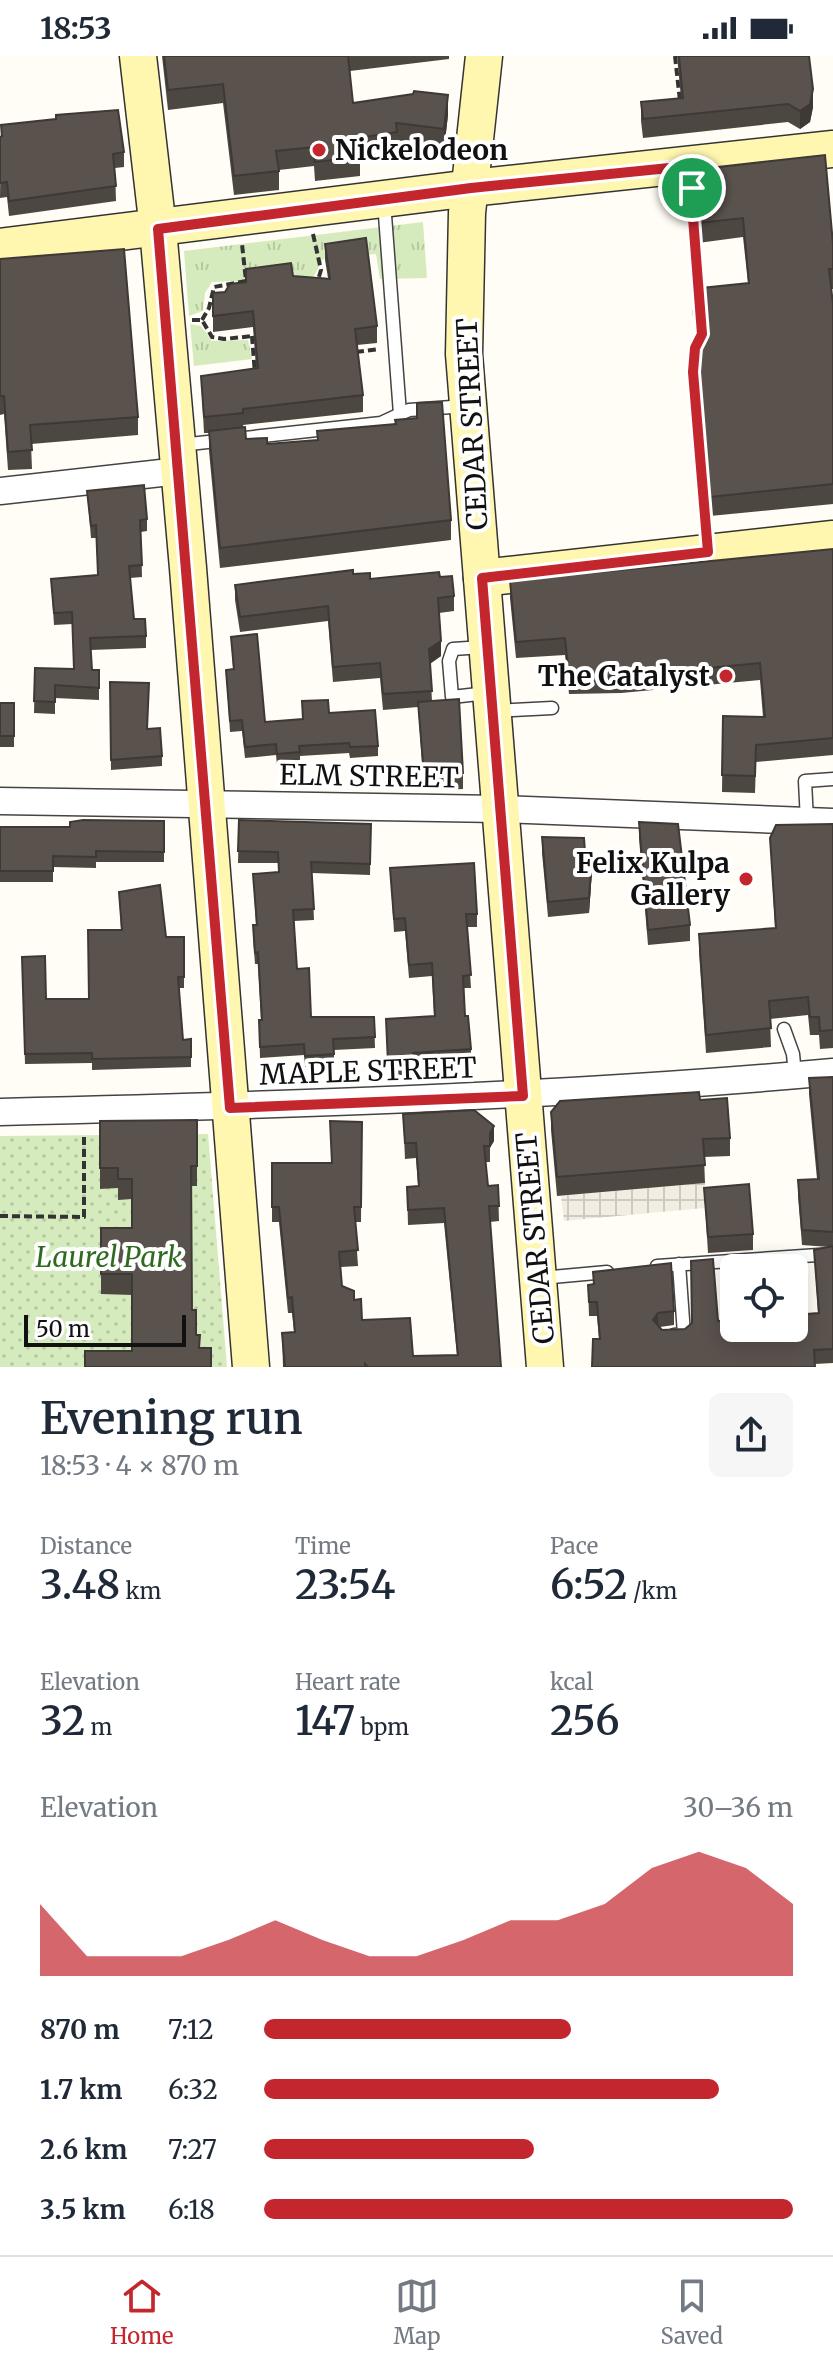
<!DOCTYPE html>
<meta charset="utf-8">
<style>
:root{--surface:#fff;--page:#f6f6f7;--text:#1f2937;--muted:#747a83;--line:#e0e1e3;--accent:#c4262e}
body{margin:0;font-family:Merriweather,serif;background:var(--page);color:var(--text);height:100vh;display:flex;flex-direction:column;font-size:30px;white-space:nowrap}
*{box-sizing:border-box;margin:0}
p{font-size:26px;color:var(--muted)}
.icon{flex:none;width:44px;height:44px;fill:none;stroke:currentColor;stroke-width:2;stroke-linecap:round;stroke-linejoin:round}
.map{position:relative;height:1311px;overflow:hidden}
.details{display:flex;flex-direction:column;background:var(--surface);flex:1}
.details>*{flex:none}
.tools{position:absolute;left:720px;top:1198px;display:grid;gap:16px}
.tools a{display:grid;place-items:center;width:88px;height:88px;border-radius:12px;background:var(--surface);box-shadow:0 4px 20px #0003;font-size:40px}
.scale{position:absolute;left:24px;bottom:20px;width:162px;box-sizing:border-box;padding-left:8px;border:4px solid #111;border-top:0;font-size:22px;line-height:28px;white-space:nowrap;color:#111;-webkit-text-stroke:6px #fff;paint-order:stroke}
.pin{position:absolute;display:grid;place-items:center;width:68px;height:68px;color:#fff;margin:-34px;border:4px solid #fff;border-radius:50%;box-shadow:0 2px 8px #0007}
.round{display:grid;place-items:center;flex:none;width:84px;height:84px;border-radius:12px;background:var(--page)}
.head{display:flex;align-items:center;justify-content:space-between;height:136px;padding:0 40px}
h1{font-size:44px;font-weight:600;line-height:60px}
.stats{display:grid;grid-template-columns:repeat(3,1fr);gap:12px;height:136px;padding:8px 40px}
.stats div{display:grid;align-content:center}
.stats b{font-size:40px;font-weight:600}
.stats small{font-size:22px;font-weight:400}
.stats p{font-size:22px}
.chart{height:224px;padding:16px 40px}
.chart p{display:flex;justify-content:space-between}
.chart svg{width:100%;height:144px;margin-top:8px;fill:var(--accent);opacity:.7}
ul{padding:0 40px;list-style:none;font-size:26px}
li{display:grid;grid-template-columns:128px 96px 1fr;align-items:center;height:60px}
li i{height:20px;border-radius:10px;background:var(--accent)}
.status{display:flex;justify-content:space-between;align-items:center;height:56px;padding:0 40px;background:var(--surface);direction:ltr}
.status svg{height:22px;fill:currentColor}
.tab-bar{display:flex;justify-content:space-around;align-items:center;height:112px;border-top:2px solid var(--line);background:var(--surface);font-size:22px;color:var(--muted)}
.tab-bar a{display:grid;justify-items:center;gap:4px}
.tab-bar .selected{color:var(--accent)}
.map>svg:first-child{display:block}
.grass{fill:url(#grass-tufts)}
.park{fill:url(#park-dots)}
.plaza{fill:url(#plaza-grid)}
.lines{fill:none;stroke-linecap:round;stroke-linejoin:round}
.lane-casing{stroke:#444;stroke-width:15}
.street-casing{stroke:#444;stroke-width:29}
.secondary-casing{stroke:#333;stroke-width:39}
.path{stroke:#333;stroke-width:4;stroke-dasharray:8 4;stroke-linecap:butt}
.lane{stroke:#fff;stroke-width:12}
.street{stroke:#fff;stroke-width:26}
.secondary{stroke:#fff6b0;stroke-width:36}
.wall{fill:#4d4742}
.shaded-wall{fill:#3f3936}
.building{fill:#5a524d;stroke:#3f3936;stroke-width:2}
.route-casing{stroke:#fff;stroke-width:16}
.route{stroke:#c4262e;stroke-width:10}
.poi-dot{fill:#c4262e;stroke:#fff;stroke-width:3}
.labels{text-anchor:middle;stroke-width:8;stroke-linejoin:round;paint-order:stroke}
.poi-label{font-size:28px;font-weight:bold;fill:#111;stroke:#fff;text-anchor:end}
.street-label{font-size:28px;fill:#111;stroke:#fff}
.park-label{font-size:28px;font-style:italic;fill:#2f6b1f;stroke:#fff}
</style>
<div class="status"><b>18:53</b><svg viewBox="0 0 49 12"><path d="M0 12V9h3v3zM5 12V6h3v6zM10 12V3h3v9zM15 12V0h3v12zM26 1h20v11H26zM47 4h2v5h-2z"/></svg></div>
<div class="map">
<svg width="833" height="1311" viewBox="0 0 833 1311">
<defs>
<pattern id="grass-tufts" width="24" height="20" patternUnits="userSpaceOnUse" patternTransform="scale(2)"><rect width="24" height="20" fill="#d5ebbd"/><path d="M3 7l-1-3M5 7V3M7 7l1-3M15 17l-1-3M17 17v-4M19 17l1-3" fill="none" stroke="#b6c8a1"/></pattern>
<pattern id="park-dots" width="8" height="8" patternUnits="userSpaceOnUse" patternTransform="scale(2)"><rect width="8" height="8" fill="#d5ebbd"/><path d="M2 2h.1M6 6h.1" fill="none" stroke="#b6c8a1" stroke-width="1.8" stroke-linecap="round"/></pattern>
<pattern id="plaza-grid" width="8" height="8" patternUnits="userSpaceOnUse" patternTransform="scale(2)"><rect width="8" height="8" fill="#f1ede2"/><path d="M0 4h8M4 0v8" fill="none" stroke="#cecac1"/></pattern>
</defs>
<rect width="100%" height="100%" fill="#fffdf5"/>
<!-- grass -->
<g class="grass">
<path d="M423 166 427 222 380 223 376 198 323 203 313 222 212 226 205 237 203 255 189 260 184 195Z"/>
<path d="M190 268 201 270 212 285 248 284 252 303 194 310Z"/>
</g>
<!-- park -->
<path class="park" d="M208 1078 227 1311H0V1080Z"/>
<!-- plaza -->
<path class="plaza" d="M705 1127 704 1152 564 1165 561 1140Z"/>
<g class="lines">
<defs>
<g id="lane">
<path d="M384 146 400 358"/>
<path d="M180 389 381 367 409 354 466 350"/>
<path d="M483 591 453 593 449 605 452 641 487 637"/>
<path d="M495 655 552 652"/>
<path d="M807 765 805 725 833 723"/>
<path d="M784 973 793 998 795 1019"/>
<path d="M657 1210 833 1198"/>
<path d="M541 1222 607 1216"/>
<path d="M674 1279 684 1278 679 1208"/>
</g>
<g id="street">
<path d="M0 435 179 415"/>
<path d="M0 745 499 753 833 766"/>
<path d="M0 1056C279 1049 555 1041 833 1016"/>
</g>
<g id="secondary">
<path d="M138 0 158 173 188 512 251 1311"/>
<path d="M484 0 467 157 464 298 545 1311"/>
<path d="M0 191 471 132 833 93"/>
<path d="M482 522 833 483"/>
</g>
</defs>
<!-- lane casing -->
<use href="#lane" class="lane-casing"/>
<!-- street casing -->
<use href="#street" class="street-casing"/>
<!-- secondary casing -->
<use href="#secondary" class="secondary-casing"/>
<!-- path -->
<g class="path">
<path d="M675 0 680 45"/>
<path d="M692 136 699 235"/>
<path d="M313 178 321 214 317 227"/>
<path d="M192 264H202L212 281 224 283 253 280"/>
<path d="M202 264 209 252 214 231 246 225 242 188"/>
<path d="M252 280 255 318"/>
<path d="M356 296 379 293"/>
<path d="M693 314 705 469"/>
<path d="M0 1160 84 1161V1077"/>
</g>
<!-- lane -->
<use href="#lane" class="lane"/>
<!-- street -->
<use href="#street" class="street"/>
<!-- secondary -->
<use href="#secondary" class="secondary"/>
</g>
<!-- wall -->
<g class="wall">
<path d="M162 0H449V3L350 15 353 47 448 59 444 93 397 87V96L360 101V120L315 125 314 110 279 114V134L234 139 223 47 168 54Z"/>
<path d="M677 0H809L813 51 810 66 800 73 788 66 643 82 641 65V46L681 42Z"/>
<path d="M1 69 124 96V111L115 112 116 145 9 160 7 141 0 142Z"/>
<path d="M692 114 833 188V233H831L833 248V448L710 460 692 313V293L697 292 692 253V233L748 227 743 181 698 187 692 133Z"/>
<path d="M325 188 377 270V287L357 289 363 339V356L243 369 246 383 267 388 451 464V484L220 512 209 395V377H204L201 320 256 312 253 271 213 276V237L225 236 246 226V213L293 220 328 222 325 204Z"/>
<path d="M0 203 138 361V379L31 388 32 413 8 414 4 358 0 359Z"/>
<path d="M87 435 147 463V475L141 476 142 521 130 522 134 563 146 580V592L91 594 92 614H99V644L55 642V658L34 657 35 612 74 613 72 568 54 569 51 523 98 519 96 482H91Z"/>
<path d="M833 493V699L756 706 755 737 722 736 723 660 763 661 760 624 621 637 569 638 565 599 516 602 510 542V525Z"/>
<path d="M353 518 370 523 440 521 454 540V555L439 557 441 600 430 608 432 645 463 717V733L424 735 418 651 383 654 380 622 333 626 328 565 240 576 235 544V529Z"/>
<path d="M231 581 265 666 302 663 329 657 378 690V700L350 702 349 697 300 700V707L277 709 276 699 245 702 242 675 230 676 226 614 233 613Z"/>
<path d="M110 626 148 673 162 700V710L111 714Z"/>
<rect x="0" y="647" width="14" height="44"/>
<path d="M239 764 371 768 370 819 312 817 314 864 294 865 297 913 311 961H374L375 992 334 994V1009L305 1011 304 999 260 1002 259 964H261L258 908H255L253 881V869H256L253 818 278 816V807H238Z"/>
<path d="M164 765V806H96V812L53 811V826H0V771H70Z"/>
<path d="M639 766 690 869V885L648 889 639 782Z"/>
<path d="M833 768V992L820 993 819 979H810L808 959 770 963 771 991 706 997 699 896V878L775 872 770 782Z"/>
<path d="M542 781 585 796 592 815 589 857 548 861 542 797Z"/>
<path d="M390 812 477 858V871H467L471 932H463L465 960 471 993V1006L413 1010V1019L388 1020 386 963 434 960 432 920 409 922 405 875 394 876Z"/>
<path d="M119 836 166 881H184V932H179L183 984 191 983V1011L92 1014V1007L25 1008 22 901 46 943H89L121 874Z"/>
<path d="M833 1021V1307L815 1308 599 1283 597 1260H589L588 1229 593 1228V1216L674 1255V1269L660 1271 662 1274 685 1273 718 1265 818 1257 814 1194 829 1191 802 1189 798 1140V1124L817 1123 809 1038V1022Z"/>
<path d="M700 1044 730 1082V1100L704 1101 705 1127 557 1140 551 1074V1056Z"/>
<path d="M403 1058 494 1085 490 1091V1106H485L488 1130 498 1129 499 1165 490 1166 501 1311H283L282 1277 294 1276 292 1257H288L279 1166H272V1107H331L362 1066 361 1166H355L358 1210 341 1211 342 1230 354 1244 362 1264 413 1300H457L444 1167 408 1169 407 1131 418 1130 416 1102 405 1103Z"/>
<path d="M197 1064V1130H191L132 1295V1239L101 1238V1172H132V1143L118 1144V1132L100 1133V1065Z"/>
<path d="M704 1132 753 1178V1194L708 1197Z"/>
</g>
<!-- shaded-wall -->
<g class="shaded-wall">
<path d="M813 33V51L810 66 800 73V55Z"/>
<path d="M448 39V59L444 93V73Z"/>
<path d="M441 585V600L429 608V593Z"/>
<path d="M592 799V815L589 857V842Z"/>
<path d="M494 1070V1085L490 1092V1077Z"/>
<path d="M658 1257V1271L653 1264Z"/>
</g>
<!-- building -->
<g class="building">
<path d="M164 0H348L353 47 413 38 414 35 448 39 444 73 396 67 397 76 358 82 360 101 315 106 314 91 276 95 279 115 234 120 223 28 168 34Z"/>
<path d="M679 0H809L813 33 810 48 800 55 788 48 643 63 641 46 683 42Z"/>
<path d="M118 54 124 96 113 98 116 130 9 145 7 126 0 127V81L2 80 1 69 56 63V59Z"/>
<path d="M825 99 833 188V213H829L833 248V428L710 441 692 293 699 292 692 233 749 227 743 162 698 167 692 114Z"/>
<path d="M366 182 377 270 355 273 363 339 243 353V357L204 361 201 320 258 312 253 255 213 260V237L225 236 230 228 246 226V213L291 207 293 220 330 223 325 188Z"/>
<path d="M124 193 138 361 30 369 32 394 8 396 4 340H0V203Z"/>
<path d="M442 346 451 464 220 492 209 375 245 371 246 383 267 382V388L318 384 317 375 396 368 395 364 417 362V347Z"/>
<path d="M144 429 147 463 140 464 142 509 129 510 134 563H145L146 580 90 582 92 614H99V632L55 629V646L34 645 35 612 74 613 72 556 54 557 51 523 98 519 96 469 91 470 87 435Z"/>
<path d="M833 493V682L756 689 755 720 722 719 723 660 765 661 760 607 621 620 569 621 565 582 516 586 510 525Z"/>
<path d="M353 514V518L370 517V523L439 516 440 521 452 520 454 540 438 542 441 585 429 593 432 635 383 638 380 607 333 611 328 550 240 561 235 529Z"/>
<path d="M257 578 265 666 303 663 302 645 328 644 329 657 375 654 378 690 350 691 349 687 299 690 300 696 277 698 276 688 245 691 242 664 230 665 226 614 234 613 231 581Z"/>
<path d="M110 626 149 627 147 673 160 672 162 700 111 704Z"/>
<path d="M459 643 463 717 424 719 418 646Z"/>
<rect x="0" y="647" width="14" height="33"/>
<path d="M83 764 164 765V796L96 795V801L53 800V815H0V771H70V766Z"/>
<path d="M239 764 371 768 370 808 311 806 314 853 293 854 297 913 309 912 311 961H374L375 981 333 983 334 998 305 1000 304 988 260 991 259 964H262L258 896 255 897 253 869H257L253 818 279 816 278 796 238 795Z"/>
<path d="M639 766 678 768 690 869 648 874Z"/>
<path d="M833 768V974L820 975 819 961H810L808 941 769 945 771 972 706 979 699 878 776 872 770 782 776 769Z"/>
<path d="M542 781 584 782 585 796 592 799 589 842 548 846Z"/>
<path d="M474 807 477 858H466L471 919 463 920 465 960H468L471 993 413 997V1006L388 1007 386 963 435 960 432 907 409 909 405 862 394 863 390 812Z"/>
<path d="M160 829 166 881H184V921H178L183 984 191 983V1001L92 1003V997L25 998 22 901 45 900 46 943H89L88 874H122L119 836Z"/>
<path d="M833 1021V1176L802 1174 798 1124 819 1123 809 1022Z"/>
<path d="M699 1036 700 1044 727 1042 730 1082 703 1083 705 1109 557 1121 551 1056 560 1045Z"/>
<path d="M474 1054 494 1070 490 1077V1090H484L488 1130 498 1129 499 1150H489L501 1311H368L365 1308V1311H285L282 1277 295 1276 292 1241 288 1242 279 1151H272V1107H332L330 1065 362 1066 361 1151H354L358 1194 339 1196 342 1230 354 1235V1244L361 1243 362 1264 410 1262 413 1300 458 1299 444 1152 408 1154 407 1131 419 1130 416 1087H405L403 1058Z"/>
<path d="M197 1064V1110H191L192 1254H196V1279H200L199 1292H211V1311H85V1295H132V1218H101V1172H132V1123H118V1112H100V1065Z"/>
<path d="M749 1128 753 1178 708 1181 704 1132Z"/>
<path d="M833 1190V1293L814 1294 815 1311H592L593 1283H600L597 1246H589L588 1229 594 1228 593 1216 671 1207 674 1255 658 1257 653 1264 662 1274 685 1273 692 1267 691 1205 713 1203 718 1265 734 1264V1272H794V1259L819 1257 814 1194Z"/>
</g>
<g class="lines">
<defs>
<path id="route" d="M689 110 702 278 695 292 693 316 708 496 482 522 523 1040 230 1052 158 173 471 132Z"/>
</defs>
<!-- route casing -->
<use href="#route" class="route-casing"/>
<!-- route -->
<use href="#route" class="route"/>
</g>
<!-- markers -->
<g class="poi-dot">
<circle cx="319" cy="94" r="8"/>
<circle cx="726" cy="620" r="8"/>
<circle cx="746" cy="823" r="8"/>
</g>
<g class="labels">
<!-- poi labels -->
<g class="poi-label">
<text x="335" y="104" text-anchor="start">Nickelodeon</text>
<text x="710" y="630">The Catalyst</text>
<text x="730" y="817">Felix Kulpa<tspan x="730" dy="32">Gallery</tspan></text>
</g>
<!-- street labels -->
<g class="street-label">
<text transform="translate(472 368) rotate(-93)" y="10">CEDAR STREET</text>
<text transform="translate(369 720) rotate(1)" y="10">ELM STREET</text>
<text transform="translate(368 1015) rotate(-2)" y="10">MAPLE STREET</text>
<text transform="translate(535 1182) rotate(-95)" y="10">CEDAR STREET</text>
</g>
<!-- park labels -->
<g class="park-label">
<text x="109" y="1211">Laurel Park</text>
</g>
</g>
</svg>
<div class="tools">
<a><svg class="icon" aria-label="locate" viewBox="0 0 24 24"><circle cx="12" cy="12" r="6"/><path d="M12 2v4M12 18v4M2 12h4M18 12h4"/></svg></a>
</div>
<div class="scale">50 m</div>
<div class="pin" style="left:692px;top:132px;background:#1e9e55"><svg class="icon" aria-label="arrive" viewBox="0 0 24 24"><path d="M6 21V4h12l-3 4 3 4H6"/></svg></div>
</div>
<section class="details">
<div class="head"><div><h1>Evening run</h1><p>18:53 · 4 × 870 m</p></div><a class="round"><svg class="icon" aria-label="share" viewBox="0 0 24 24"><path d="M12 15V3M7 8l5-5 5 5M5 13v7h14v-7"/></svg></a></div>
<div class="stats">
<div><p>Distance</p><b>3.48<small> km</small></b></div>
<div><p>Time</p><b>23:54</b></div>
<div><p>Pace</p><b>6:52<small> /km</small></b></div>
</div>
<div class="stats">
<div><p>Elevation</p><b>32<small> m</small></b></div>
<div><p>Heart rate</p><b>147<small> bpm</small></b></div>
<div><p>kcal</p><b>256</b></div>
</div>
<div class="chart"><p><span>Elevation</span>30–36 m</p>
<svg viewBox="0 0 160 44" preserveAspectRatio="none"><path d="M0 44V22L10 38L20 38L30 38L40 33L50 27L60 33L70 38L80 38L90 33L100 27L110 27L120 22L130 11L140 6L150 11L160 22V44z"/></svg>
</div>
<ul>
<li><b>870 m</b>7:12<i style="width:58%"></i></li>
<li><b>1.7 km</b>6:32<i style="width:86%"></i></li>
<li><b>2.6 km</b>7:27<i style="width:51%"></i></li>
<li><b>3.5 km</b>6:18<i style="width:100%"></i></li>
</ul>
</section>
<nav class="tab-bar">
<a class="selected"><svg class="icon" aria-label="home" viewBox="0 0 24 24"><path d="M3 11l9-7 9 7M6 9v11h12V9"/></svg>Home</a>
<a><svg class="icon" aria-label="map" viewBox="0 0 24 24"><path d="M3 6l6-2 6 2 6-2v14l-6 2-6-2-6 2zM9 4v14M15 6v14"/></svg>Map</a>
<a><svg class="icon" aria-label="saved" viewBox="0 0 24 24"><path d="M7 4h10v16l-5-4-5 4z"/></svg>Saved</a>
</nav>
